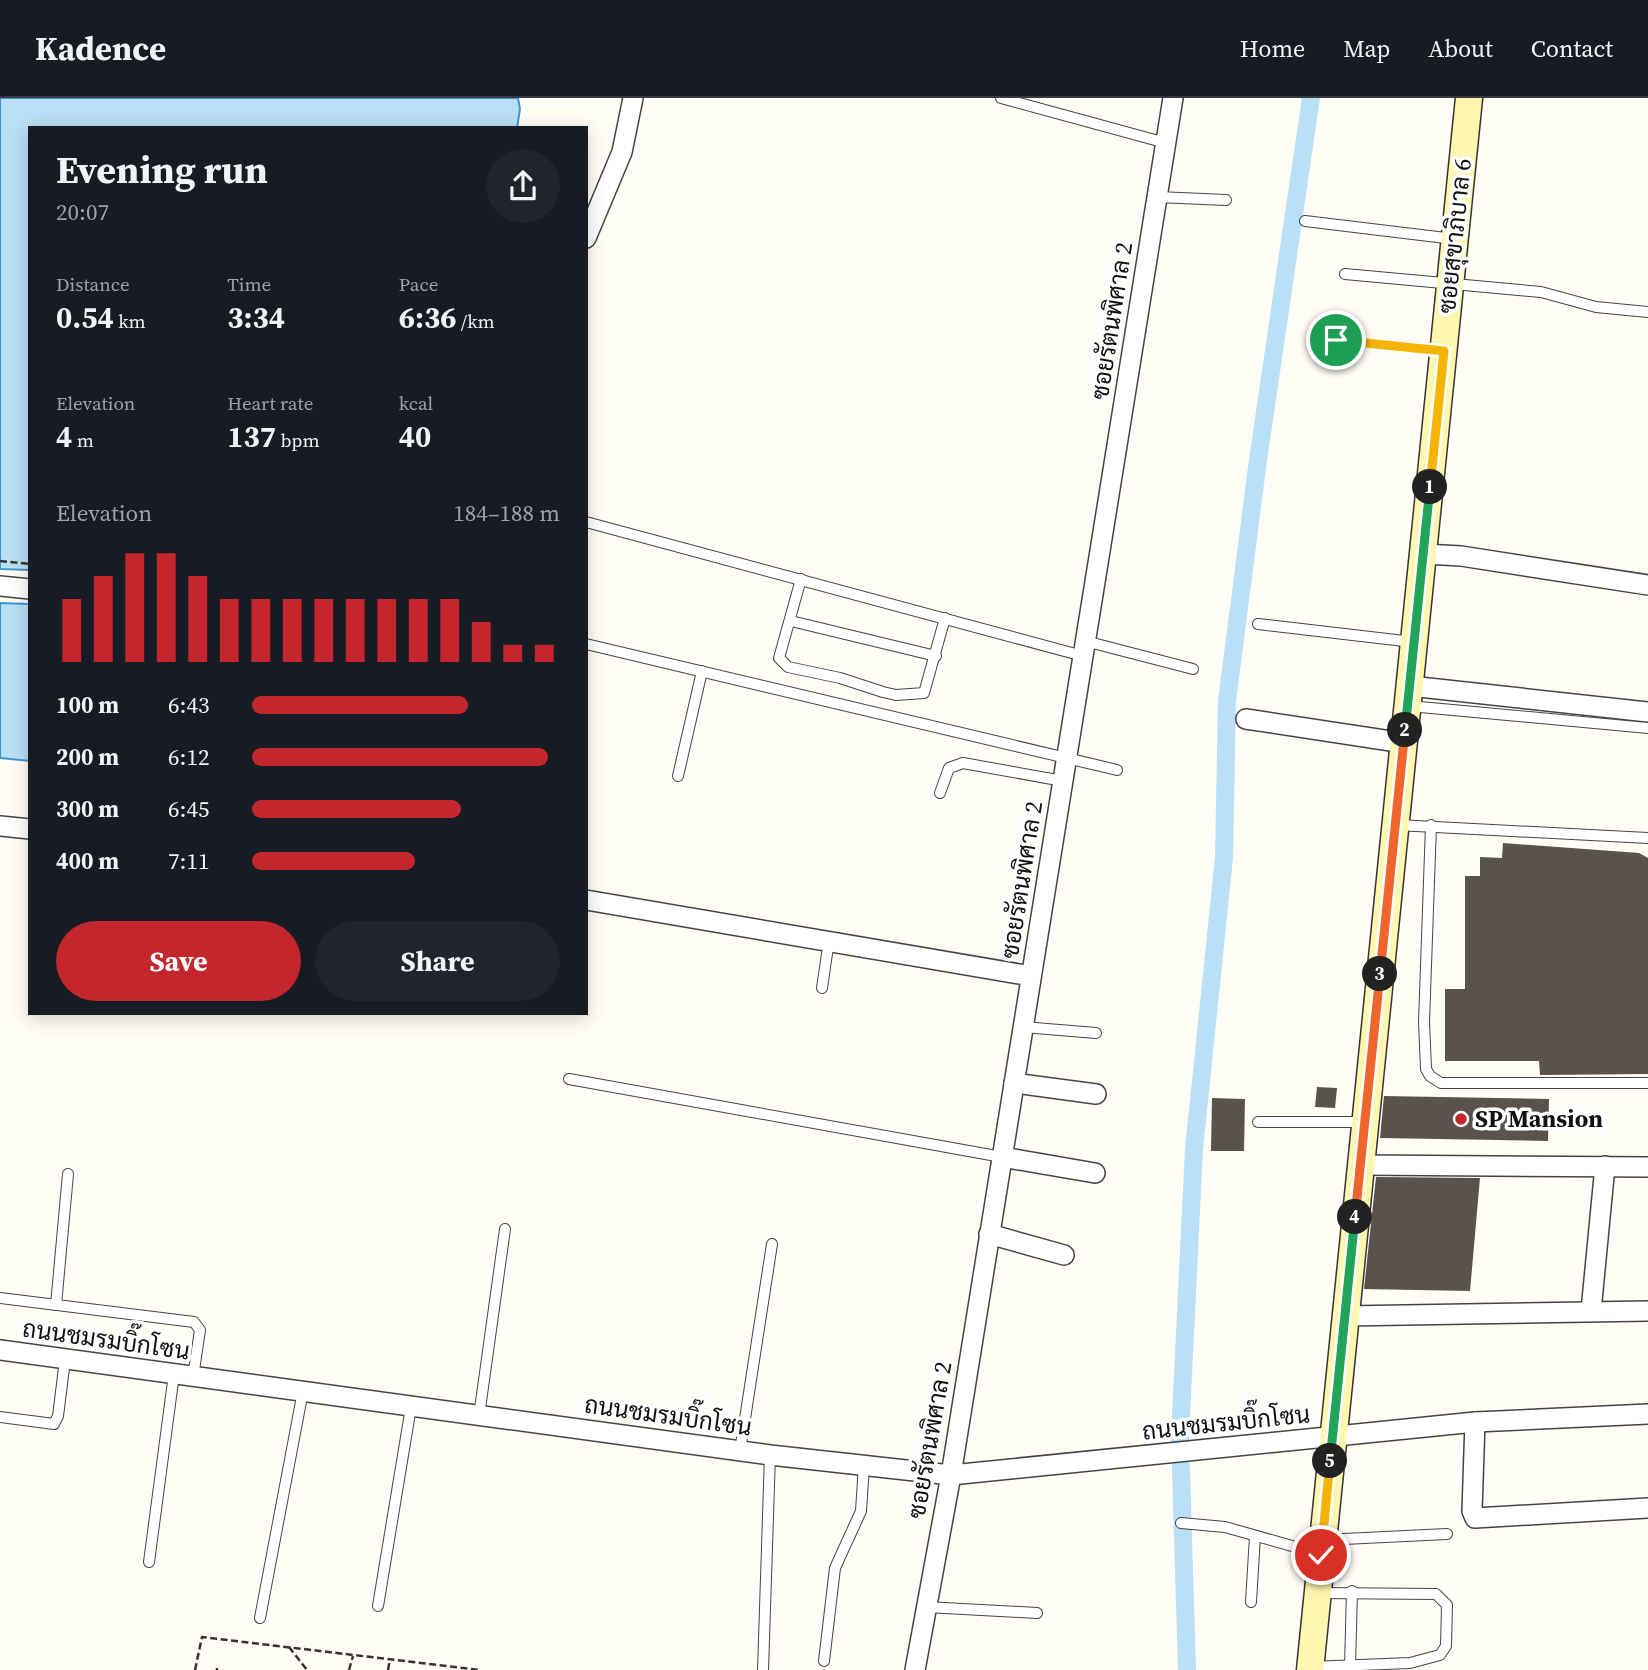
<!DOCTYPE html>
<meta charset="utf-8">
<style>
:root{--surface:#171b24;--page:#20242c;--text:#f1f3f6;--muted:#9ea1a6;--line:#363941;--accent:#c4262e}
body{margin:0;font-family:"Source Serif 4",Sarabun,serif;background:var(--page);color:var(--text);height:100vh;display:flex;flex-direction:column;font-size:26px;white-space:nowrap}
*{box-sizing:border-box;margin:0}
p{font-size:23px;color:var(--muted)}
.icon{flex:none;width:38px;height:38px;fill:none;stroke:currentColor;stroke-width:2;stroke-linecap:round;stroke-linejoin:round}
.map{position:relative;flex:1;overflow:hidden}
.sheet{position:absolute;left:28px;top:28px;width:560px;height:889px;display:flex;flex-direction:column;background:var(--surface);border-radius:0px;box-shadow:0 4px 18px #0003}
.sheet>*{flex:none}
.pin{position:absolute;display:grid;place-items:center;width:60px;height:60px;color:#fff;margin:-30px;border:4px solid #fff;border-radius:50%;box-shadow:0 2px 7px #0007}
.km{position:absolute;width:35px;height:35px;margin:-18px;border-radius:50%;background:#222;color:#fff;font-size:19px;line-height:35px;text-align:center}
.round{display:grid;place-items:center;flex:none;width:74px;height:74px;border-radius:37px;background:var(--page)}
.summary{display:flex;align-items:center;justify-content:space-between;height:119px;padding:0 28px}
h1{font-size:38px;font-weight:700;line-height:52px}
.metrics{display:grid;grid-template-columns:repeat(3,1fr);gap:10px;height:119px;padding:7px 28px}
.metrics div{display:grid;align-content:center}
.metrics b{font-size:30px;font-weight:700}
.metrics small{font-size:19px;font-weight:400}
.metrics p{font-size:19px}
.chart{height:196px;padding:14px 28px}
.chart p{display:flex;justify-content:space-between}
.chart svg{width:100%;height:126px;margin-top:7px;stroke:var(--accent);stroke-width:6}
.action{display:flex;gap:14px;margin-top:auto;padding:14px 28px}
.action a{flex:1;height:80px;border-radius:42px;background:var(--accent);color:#fff;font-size:28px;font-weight:700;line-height:80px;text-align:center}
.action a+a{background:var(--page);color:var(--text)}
ul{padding:0 28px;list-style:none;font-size:23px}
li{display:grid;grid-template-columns:112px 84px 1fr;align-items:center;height:52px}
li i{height:18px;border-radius:9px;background:var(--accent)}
header{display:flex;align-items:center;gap:42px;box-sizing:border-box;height:98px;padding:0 35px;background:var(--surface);border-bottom:2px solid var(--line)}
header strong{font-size:33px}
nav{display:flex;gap:38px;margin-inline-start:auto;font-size:24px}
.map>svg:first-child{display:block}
.water{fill:#b9e0f7;stroke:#3f96cf;stroke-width:2}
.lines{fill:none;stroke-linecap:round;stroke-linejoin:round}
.canal{stroke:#b9e0f7;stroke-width:18}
.building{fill:#5a524d}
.lane-casing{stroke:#444;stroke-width:12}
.street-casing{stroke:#444;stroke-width:22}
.secondary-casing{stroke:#333;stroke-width:29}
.path{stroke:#333;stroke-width:2.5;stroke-dasharray:7 3.5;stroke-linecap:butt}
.lane{stroke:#fff;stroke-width:10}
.street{stroke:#fff;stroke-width:19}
.secondary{stroke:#fff6b0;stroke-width:26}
.split-1-casing{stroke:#fff;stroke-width:14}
.split-2-casing{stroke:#fff;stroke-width:14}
.split-3-casing{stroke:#fff;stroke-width:14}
.split-4-casing{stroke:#fff;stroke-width:14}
.split-5-casing{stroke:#fff;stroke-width:14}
.split-6-casing{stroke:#fff;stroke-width:14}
.split-1{stroke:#f5b400;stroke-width:9}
.split-2{stroke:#22a559;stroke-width:9}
.split-3{stroke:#f0652b;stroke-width:9}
.split-4{stroke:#f0652b;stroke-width:9}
.split-5{stroke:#22a559;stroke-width:9}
.split-6{stroke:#f5b400;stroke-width:9}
.poi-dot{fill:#c4262e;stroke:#fff;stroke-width:2.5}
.labels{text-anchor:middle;stroke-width:7;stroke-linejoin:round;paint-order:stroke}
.street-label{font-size:24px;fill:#111;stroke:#fff}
.poi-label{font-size:24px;font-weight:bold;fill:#111;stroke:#fff;text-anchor:start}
</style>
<header>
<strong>Kadence</strong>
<nav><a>Home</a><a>Map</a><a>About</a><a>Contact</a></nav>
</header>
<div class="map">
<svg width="1648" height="1572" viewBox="0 0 1648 1572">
<rect width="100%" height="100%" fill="#fffdf5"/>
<!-- water -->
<g class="water">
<path d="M0 0H518L520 11 517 30H30V472L0 471Z"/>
<path d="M0 505 30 506V663L0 660Z"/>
</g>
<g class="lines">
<!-- canal -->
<path class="canal" d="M1187 1572 1180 1338 1194 1051 1224 760 1227 603 1258 362 1311 0"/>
</g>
<!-- building -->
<g class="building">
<path d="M1503 745 1639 755 1648 760V976L1540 977 1539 963H1445V891H1465V778H1480V759L1502 760Z"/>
<path d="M1317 989 1337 990 1335 1010 1315 1009Z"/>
<path d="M1384 998 1549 1001 1548 1043 1380 1040Z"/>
<path d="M1212 1000 1245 1001 1244 1053H1211Z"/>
<path d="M1376 1079 1480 1080 1470 1193 1364 1191Z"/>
</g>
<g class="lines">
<defs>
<g id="lane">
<path d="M1001 0 1166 45"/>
<path d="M1157 99 1226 102"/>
<path d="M1305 123 1454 141"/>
<path d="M1345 176 1541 194 1596 209 1648 214"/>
<path d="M1336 242 1443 252"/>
<path d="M586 424 1083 558"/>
<path d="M801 481 779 560 788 569 840 580 883 594 896 597 924 595 945 520"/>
<path d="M791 523 936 558"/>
<path d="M1258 526 1413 544"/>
<path d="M1085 543 1193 571"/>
<path d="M586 546 1117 672"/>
<path d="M1409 608 1648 630"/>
<path d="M678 678 702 573"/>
<path d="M940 695 949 670 963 665 1063 683"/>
<path d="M1397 727 1648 740"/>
<path d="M1431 727 1424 924 1426 971 1430 978 1441 985H1648"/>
<path d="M822 890 829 842"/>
<path d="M1023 929 1096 935"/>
<path d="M569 981 1002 1059"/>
<path d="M1258 1024H1362"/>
<path d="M0 1200 194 1224 200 1232 193 1279"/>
<path d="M56 1207 68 1076"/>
<path d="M479 1318 505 1131"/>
<path d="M0 1319 54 1326 58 1318 65 1262"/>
<path d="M740 1353 772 1146"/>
<path d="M1181 1425 1225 1429 1320 1456"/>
<path d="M1323 1442 1447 1436"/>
<path d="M149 1464 174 1276"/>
<path d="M1251 1504 1255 1438"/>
<path d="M378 1508 411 1309"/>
<path d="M926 1509 1037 1515"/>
<path d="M260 1520 303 1293"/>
<path d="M824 1563 835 1470 861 1413 864 1367"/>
<path d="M1350 1568 1352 1493"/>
<path d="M1310 1569 1410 1565 1440 1557 1446 1548 1447 1507 1436 1496 1318 1495"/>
<path d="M763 1572 770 1357"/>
</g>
<g id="street">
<path d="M586 140 622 54 633 0"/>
<path d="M1424 456 1461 458 1648 487"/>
<path d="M0 488 30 491"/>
<path d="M1410 588 1648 614"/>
<path d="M1246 621 1404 645"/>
<path d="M0 728 30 731"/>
<path d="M586 802 1031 878"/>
<path d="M1014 985 1096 996"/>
<path d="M1002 1059 1095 1075"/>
<path d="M1361 1067 1648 1069"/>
<path d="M989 1136 1064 1157"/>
<path d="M1591 1213 1605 1068"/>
<path d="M1345 1218 1648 1213"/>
<path d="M0 1252 770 1357 951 1377 1475 1324 1648 1316"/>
<path d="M1475 1324 1472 1413 1475 1420 1648 1410"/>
<path d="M915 1572 951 1377 1173 0"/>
</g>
<path id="secondary" d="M1310 1572 1469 0"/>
</defs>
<!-- lane casing -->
<use href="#lane" class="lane-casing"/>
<!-- street casing -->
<use href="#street" class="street-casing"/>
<!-- secondary casing -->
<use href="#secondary" class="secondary-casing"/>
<!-- path -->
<g class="path">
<path d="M0 463 30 466"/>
<path d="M289 1549 307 1572"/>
<path d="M195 1572 202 1539 480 1572"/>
<path d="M217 1572V1570"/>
<path d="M349 1572 353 1558"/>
<path d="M388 1572 390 1561"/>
</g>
<!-- lane -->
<use href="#lane" class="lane"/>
<!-- street -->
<use href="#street" class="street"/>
<!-- secondary -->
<use href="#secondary" class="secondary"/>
</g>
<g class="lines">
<defs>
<path id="split-1" d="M1336 242 1444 253 1430 389"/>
<path id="split-2" d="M1405 632 1430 389"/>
<path id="split-3" d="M1380 876 1405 632"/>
<path id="split-4" d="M1355 1119 1380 876"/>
<path id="split-5" d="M1330 1363 1355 1119"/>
<path id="split-6" d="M1321 1457 1330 1363"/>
</defs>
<!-- split-1 casing -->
<use href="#split-1" class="split-1-casing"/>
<!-- split-2 casing -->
<use href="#split-2" class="split-2-casing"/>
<!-- split-3 casing -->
<use href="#split-3" class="split-3-casing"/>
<!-- split-4 casing -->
<use href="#split-4" class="split-4-casing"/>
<!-- split-5 casing -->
<use href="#split-5" class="split-5-casing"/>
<!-- split-6 casing -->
<use href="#split-6" class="split-6-casing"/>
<!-- split-1 -->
<use href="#split-1" class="split-1"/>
<!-- split-2 -->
<use href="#split-2" class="split-2"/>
<!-- split-3 -->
<use href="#split-3" class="split-3"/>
<!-- split-4 -->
<use href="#split-4" class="split-4"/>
<!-- split-5 -->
<use href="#split-5" class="split-5"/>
<!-- split-6 -->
<use href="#split-6" class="split-6"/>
</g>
<!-- markers -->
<circle class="poi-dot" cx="1461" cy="1021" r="7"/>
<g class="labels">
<!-- street labels -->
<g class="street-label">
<text transform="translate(1455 138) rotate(-84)" y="8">ซอยสุขาภิบาล 6</text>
<text transform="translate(1112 223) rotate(-81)" y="8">ซอยรัตนพิศาล 2</text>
<text transform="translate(1022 782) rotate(-81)" y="8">ซอยรัตนพิศาล 2</text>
<text transform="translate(106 1242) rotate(8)" y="8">ถนนชมรมบิ๊กโซน</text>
<text transform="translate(668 1318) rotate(8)" y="8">ถนนชมรมบิ๊กโซน</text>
<text transform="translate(1226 1325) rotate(-6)" y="8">ถนนชมรมบิ๊กโซน</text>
<text transform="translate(930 1342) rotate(-80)" y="8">ซอยรัตนพิศาล 2</text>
</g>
<!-- poi labels -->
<g class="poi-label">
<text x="1475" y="1029">SP Mansion</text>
</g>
</g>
</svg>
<div class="pin" style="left:1336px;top:242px;background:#1e9e55"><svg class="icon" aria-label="arrive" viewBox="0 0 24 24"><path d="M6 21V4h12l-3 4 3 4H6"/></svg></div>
<div class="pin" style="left:1321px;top:1457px;background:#d93025"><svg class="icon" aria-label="check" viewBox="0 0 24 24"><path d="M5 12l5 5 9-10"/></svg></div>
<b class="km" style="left:1430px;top:389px">1</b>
<b class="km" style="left:1405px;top:632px">2</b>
<b class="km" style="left:1380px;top:876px">3</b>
<b class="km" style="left:1355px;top:1119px">4</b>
<b class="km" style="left:1330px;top:1363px">5</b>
<section class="sheet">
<div class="summary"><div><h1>Evening run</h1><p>20:07</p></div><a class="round"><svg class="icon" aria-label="share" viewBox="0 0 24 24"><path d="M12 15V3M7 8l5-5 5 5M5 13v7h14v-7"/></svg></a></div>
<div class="metrics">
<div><p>Distance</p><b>0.54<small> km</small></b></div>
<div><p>Time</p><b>3:34</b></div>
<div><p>Pace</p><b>6:36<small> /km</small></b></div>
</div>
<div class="metrics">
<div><p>Elevation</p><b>4<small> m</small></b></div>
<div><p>Heart rate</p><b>137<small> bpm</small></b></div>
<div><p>kcal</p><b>40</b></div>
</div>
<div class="chart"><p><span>Elevation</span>184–188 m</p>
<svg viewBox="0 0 160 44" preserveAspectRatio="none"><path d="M5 44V22M15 44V14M25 44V6M35 44V6M45 44V14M55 44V22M65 44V22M75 44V22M85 44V22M95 44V22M105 44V22M115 44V22M125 44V22M135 44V30M145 44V38M155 44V38"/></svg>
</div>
<ul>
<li><b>100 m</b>6:43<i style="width:70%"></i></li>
<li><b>200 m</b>6:12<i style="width:96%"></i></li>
<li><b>300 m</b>6:45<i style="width:68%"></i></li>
<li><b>400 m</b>7:11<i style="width:53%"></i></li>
</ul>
<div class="action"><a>Save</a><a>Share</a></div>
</section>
</div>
